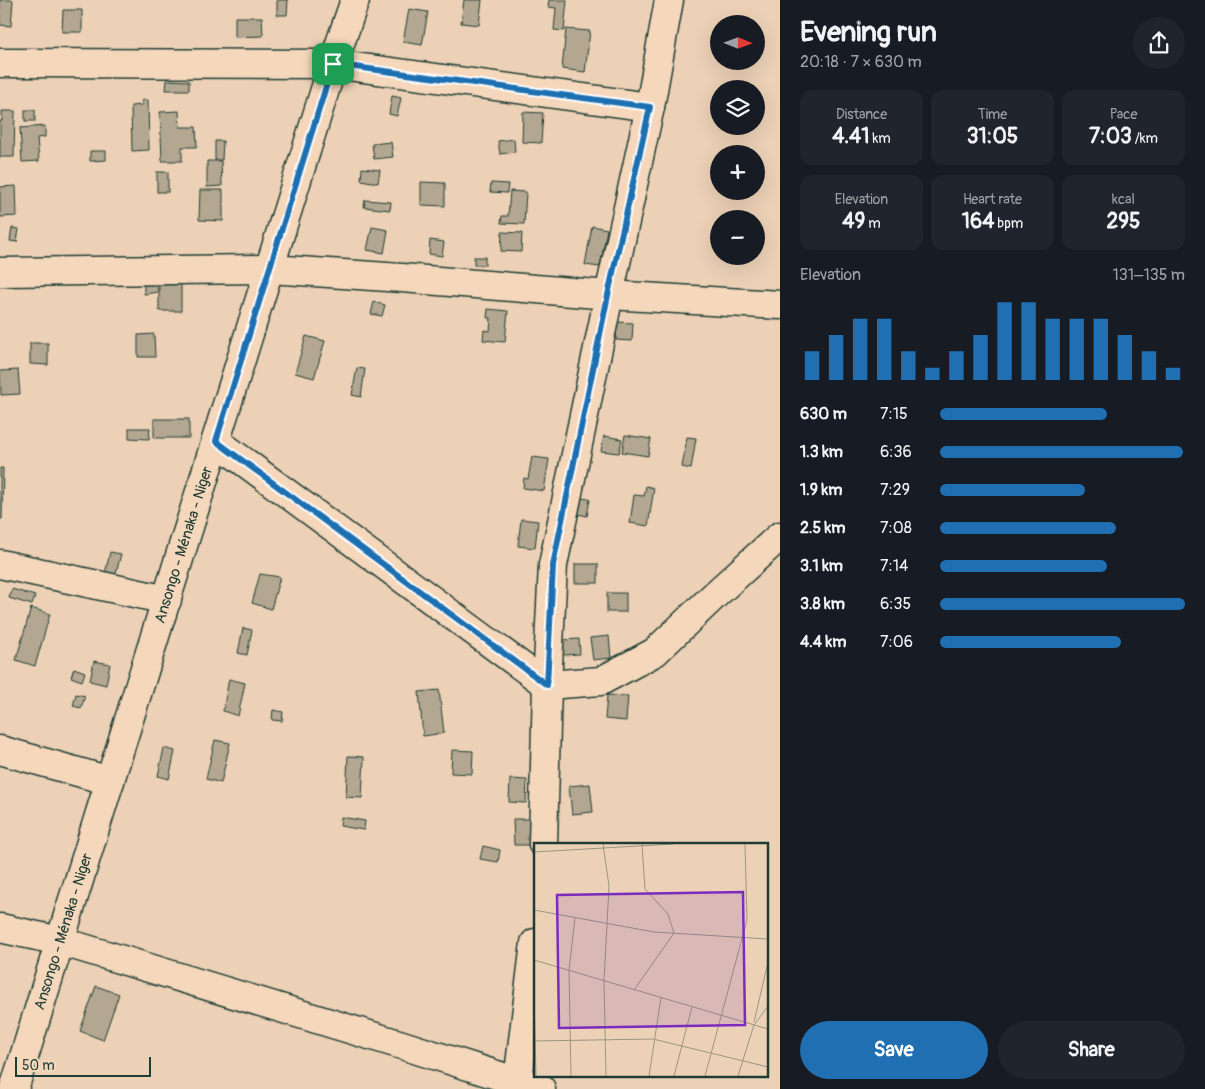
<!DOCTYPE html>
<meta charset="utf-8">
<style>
:root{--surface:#171b24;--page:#20242c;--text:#f1f3f6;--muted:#9ea1a6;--accent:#1f6fb2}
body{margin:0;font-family:Pangolin,sans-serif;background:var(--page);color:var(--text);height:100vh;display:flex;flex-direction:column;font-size:19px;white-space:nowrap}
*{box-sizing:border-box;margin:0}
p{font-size:16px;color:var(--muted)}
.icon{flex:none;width:28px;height:28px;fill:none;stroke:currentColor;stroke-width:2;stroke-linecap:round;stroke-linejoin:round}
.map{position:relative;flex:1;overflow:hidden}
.panel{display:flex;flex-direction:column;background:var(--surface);width:425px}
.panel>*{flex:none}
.needle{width:32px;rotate:91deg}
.tools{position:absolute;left:710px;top:15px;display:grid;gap:10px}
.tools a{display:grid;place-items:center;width:55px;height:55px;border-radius:50%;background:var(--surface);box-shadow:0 5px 20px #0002;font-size:25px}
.scale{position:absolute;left:15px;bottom:12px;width:136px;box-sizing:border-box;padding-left:5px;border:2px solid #1f3d34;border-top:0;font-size:14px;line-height:18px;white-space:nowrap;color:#1f3d34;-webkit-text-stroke:4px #f5d7bb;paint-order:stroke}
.pin{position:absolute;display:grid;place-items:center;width:42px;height:42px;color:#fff;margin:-21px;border-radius:10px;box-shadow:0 2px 8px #0006}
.round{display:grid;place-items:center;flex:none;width:52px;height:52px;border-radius:26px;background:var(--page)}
.head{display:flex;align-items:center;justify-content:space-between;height:85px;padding:0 20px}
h1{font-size:28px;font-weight:700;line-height:38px}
.figures{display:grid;grid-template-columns:repeat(3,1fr);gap:8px;height:85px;padding:5px 20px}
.figures div{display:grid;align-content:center;border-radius:12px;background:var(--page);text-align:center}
.figures b{font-size:21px;font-weight:700}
.figures small{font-size:14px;font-weight:400}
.figures p{font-size:14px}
.chart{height:140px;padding:10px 20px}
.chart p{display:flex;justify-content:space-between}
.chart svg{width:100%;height:90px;margin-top:5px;stroke:var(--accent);stroke-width:6}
.cta{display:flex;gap:10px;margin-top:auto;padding:10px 20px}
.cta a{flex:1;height:58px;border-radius:30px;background:var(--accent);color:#fff;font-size:20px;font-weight:700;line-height:58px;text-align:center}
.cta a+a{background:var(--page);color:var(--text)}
ul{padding:0 20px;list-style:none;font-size:16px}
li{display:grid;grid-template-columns:80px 60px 1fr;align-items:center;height:38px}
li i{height:12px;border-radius:6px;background:var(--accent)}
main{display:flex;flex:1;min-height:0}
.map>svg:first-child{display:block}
.building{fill:#b3a791;stroke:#1f3d34}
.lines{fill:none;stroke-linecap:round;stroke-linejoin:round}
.minor-casing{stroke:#1f3d34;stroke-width:31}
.major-casing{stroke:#1f3d34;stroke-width:31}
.minor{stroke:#f5d7bb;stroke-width:28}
.major{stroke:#f5d7bb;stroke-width:28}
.route-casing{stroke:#fff;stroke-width:10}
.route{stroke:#1f6fb2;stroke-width:6}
.labels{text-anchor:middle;stroke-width:4;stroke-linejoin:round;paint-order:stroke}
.street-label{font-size:15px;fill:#1f3d34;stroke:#f5d7bb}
.inset-road{fill:none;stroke:#9a9682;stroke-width:1}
.view{fill:#7b2cbf;fill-opacity:0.15;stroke:#7b2cbf;stroke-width:2.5}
.inset-edge{fill:none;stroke:#1f3d34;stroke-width:2.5}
</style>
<main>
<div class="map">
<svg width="780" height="1089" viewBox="0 0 780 1089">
<rect width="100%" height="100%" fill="#ecd1b6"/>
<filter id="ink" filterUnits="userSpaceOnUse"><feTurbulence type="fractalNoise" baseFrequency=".02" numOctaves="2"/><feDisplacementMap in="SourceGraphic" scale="10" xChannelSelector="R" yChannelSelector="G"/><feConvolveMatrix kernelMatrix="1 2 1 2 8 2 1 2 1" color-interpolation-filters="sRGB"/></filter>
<g filter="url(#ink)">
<!-- building -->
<g class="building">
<path d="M0 0H13L11 26 0 25Z"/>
<path d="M277 0H288L287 15H277Z"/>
<path d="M464 0H482L479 25 461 23Z"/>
<path d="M549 0H567L564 31 554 30 556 8 548 7Z"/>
<path d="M409 9 428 12 422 45 403 42Z"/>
<path d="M63 10H82V32H62Z"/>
<path d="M235 17H262L263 36 235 37Z"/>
<path d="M566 29 590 31 585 72 562 69Z"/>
<path d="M167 80 189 81V90H166Z"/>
<path d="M392 96 401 98 397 116 389 114Z"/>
<path d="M142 100H148L149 150 132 151 131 106 142 105Z"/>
<rect x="25" y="110" width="10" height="11"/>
<path d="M2 111H15L14 157H0V121H2Z"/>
<path d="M179 111 180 127H196L197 147H182V161H162L160 112Z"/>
<path d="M523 112 543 113 541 143 522 142Z"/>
<path d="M45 126V137L37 138 39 161 22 162 20 128Z"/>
<path d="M514 139 515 152 500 154 498 141Z"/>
<path d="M215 141H223L222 160H215Z"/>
<path d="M391 142 393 157 374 159 372 144Z"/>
<path d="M90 151H106V160L90 161Z"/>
<path d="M207 161H221L222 186 207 187Z"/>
<path d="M362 168 380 170 378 183 361 180Z"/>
<rect x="157" y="172" width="11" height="20"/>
<path d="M421 182 445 183V206L421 205Z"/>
<path d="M491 183 508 184 507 193 490 192Z"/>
<path d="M16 186 17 216 0 217V187Z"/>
<path d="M200 190H223V221L199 220Z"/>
<path d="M510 191 526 192 524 224 501 223 502 216H508Z"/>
<path d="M365 200 391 202 390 210 364 207Z"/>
<path d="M592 226 607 229 600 267 585 265Z"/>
<path d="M372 227 388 230 384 253 367 250Z"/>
<path d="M12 228 19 229 17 242 10 241Z"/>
<path d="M502 232 522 233 521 252 501 251Z"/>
<path d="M430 240 444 242 442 256 429 254Z"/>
<rect x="474" y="257" width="11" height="8"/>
<path d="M157 282 158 292 144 294V283Z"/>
<path d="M159 282 181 283V311H159Z"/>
<path d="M374 302 385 305 382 316 371 314Z"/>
<path d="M488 309 508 311 505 342 483 340 484 330 490 331 491 318H487Z"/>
<path d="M617 322 633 323 632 341 616 340Z"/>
<path d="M154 334 155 357H138V335Z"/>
<path d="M306 336 325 341 314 378 295 373Z"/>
<path d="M30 343H48V365L30 364Z"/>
<path d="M357 368 365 369 361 397 352 395Z"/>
<path d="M18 370 20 394 1 395 0 371Z"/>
<rect x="154" y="419" width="35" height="19"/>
<path d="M129 428H150L149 439 129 438Z"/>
<path d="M625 435 651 439 648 456 622 452Z"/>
<path d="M604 436 622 439 619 453 601 451Z"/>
<path d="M687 437 696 438 691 469 682 467Z"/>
<path d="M532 457 549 459 544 491 523 488 524 478 528 479Z"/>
<path d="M0 468H3L2 519H0Z"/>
<path d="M646 486 654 488 648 526 630 523 634 495 644 496Z"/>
<path d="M581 498 590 499 587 516 578 514Z"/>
<path d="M521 519 538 521 535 548 518 546Z"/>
<path d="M110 552 121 554 115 577 105 574Z"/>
<rect x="575" y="564" width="23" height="19"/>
<path d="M260 574 280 577 271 609 252 603Z"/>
<path d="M12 589 35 596 32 605 9 598Z"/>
<rect x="607" y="593" width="19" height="19"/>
<path d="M31 608 50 614 35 666 16 660Z"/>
<path d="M243 628 252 630 247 655 238 653Z"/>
<path d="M609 636 611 658 593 660 590 638Z"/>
<path d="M579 639 580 654 563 655 562 640Z"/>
<path d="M94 661 110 664 106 685 90 681Z"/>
<path d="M74 668 85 672 82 681 71 677Z"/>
<path d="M229 679 245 683 238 716 223 711Z"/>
<path d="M439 690 444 733 423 736 419 692Z"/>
<path d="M76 694 85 696 81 708 73 706Z"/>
<path d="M607 695 628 696 626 721 605 719Z"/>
<path d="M273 710 283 712 282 721 272 720Z"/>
<path d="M215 740 230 743 221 783 206 779Z"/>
<path d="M164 748 175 751 169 779 158 776Z"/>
<path d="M452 750 473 751 472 774 451 773Z"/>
<path d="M348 756 364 757 362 798 346 797Z"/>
<path d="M510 779 527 780 526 803 509 802Z"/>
<path d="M590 784 593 812 572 814 569 786Z"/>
<path d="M341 817 365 821 364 830 340 826Z"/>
<path d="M513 819H533L534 845H514Z"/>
<path d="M483 846 500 850 498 862 480 859Z"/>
<path d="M96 986 119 994 103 1040 80 1031Z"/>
</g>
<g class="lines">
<defs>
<g id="minor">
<path d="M0 63 333 64 650 107"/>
<path d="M0 272 270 269 402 278 609 295 780 305"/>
<path d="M216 441 547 685 601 681 655 652 717 593 780 536"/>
<path d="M0 564 167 600"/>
<path d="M0 750 110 781"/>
<path d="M543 844 547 685 553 565 609 295 650 107 669 0"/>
<path d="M0 928 60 941 402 1045 541 1089"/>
<path d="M517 1089 535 943"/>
</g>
<g id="major">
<path id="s1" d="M14 1089 333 64 355 0"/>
</g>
</defs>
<!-- minor casing -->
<use href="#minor" class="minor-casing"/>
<!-- major casing -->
<use href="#major" class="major-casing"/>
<!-- minor -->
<use href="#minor" class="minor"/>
<!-- major -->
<use href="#major" class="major"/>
</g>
</g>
<g class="lines" filter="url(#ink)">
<defs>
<path id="route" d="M333 64 650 107 608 295 553 565 547 685 216 441Z"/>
</defs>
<!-- route casing -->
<use href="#route" class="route-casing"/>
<!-- route -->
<use href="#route" class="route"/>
</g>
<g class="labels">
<!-- street labels -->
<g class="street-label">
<text dy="5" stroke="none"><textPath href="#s1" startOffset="570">Ansongo - Ménaka - Niger</textPath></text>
<text dy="5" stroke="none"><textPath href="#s1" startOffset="165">Ansongo - Ménaka - Niger</textPath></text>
</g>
</g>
<!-- overview -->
<g transform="translate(534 843)">
<rect width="234" height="234" fill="#ecd1b6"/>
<path class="inset-road" d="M69 1 75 43 70 138 72 233M0 9 139 1M0 67 120 89 234 96M0 117 234 186M100 147 140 90 134 71 111 46 108 1M0 149 2 233M220 179 234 119M0 198 119 196 234 224M37 233 35 128 41 74M115 233 127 155M140 233 158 164M171 233 213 77 211 1M204 233 220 182 234 163"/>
<path class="view" d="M209 49 211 182 25 185 23 52Z"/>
<rect width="234" height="234" class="inset-edge"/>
</g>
</svg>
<div class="tools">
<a><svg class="needle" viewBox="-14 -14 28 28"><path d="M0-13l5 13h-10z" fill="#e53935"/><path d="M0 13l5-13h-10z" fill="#9ea1a6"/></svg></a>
<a><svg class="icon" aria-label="layers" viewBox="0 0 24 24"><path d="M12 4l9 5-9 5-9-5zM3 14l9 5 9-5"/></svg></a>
<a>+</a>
<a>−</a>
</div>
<div class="scale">50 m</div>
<div class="pin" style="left:333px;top:64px;background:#1e9e55"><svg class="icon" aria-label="arrive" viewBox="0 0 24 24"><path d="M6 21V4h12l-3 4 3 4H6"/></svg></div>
</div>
<section class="panel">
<div class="head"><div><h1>Evening run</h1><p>20:18 · 7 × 630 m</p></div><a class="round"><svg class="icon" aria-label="share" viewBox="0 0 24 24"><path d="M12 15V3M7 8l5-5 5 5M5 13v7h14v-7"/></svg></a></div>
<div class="figures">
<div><p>Distance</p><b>4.41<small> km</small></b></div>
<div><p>Time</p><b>31:05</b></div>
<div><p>Pace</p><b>7:03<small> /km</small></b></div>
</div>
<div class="figures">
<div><p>Elevation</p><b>49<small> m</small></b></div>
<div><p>Heart rate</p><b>164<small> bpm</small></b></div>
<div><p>kcal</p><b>295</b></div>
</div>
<div class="chart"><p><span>Elevation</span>131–135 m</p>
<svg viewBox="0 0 160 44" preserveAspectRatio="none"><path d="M5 44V30M15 44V22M25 44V14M35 44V14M45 44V30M55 44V38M65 44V30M75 44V22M85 44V6M95 44V6M105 44V14M115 44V14M125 44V14M135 44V22M145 44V30M155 44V38"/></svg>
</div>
<ul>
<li><b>630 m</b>7:15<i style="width:68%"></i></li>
<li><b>1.3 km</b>6:36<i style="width:99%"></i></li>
<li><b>1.9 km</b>7:29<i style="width:59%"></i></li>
<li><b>2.5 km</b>7:08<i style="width:72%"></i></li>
<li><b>3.1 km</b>7:14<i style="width:68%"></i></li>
<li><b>3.8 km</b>6:35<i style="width:100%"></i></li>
<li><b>4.4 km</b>7:06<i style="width:74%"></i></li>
</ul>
<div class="cta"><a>Save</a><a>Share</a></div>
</section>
</main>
